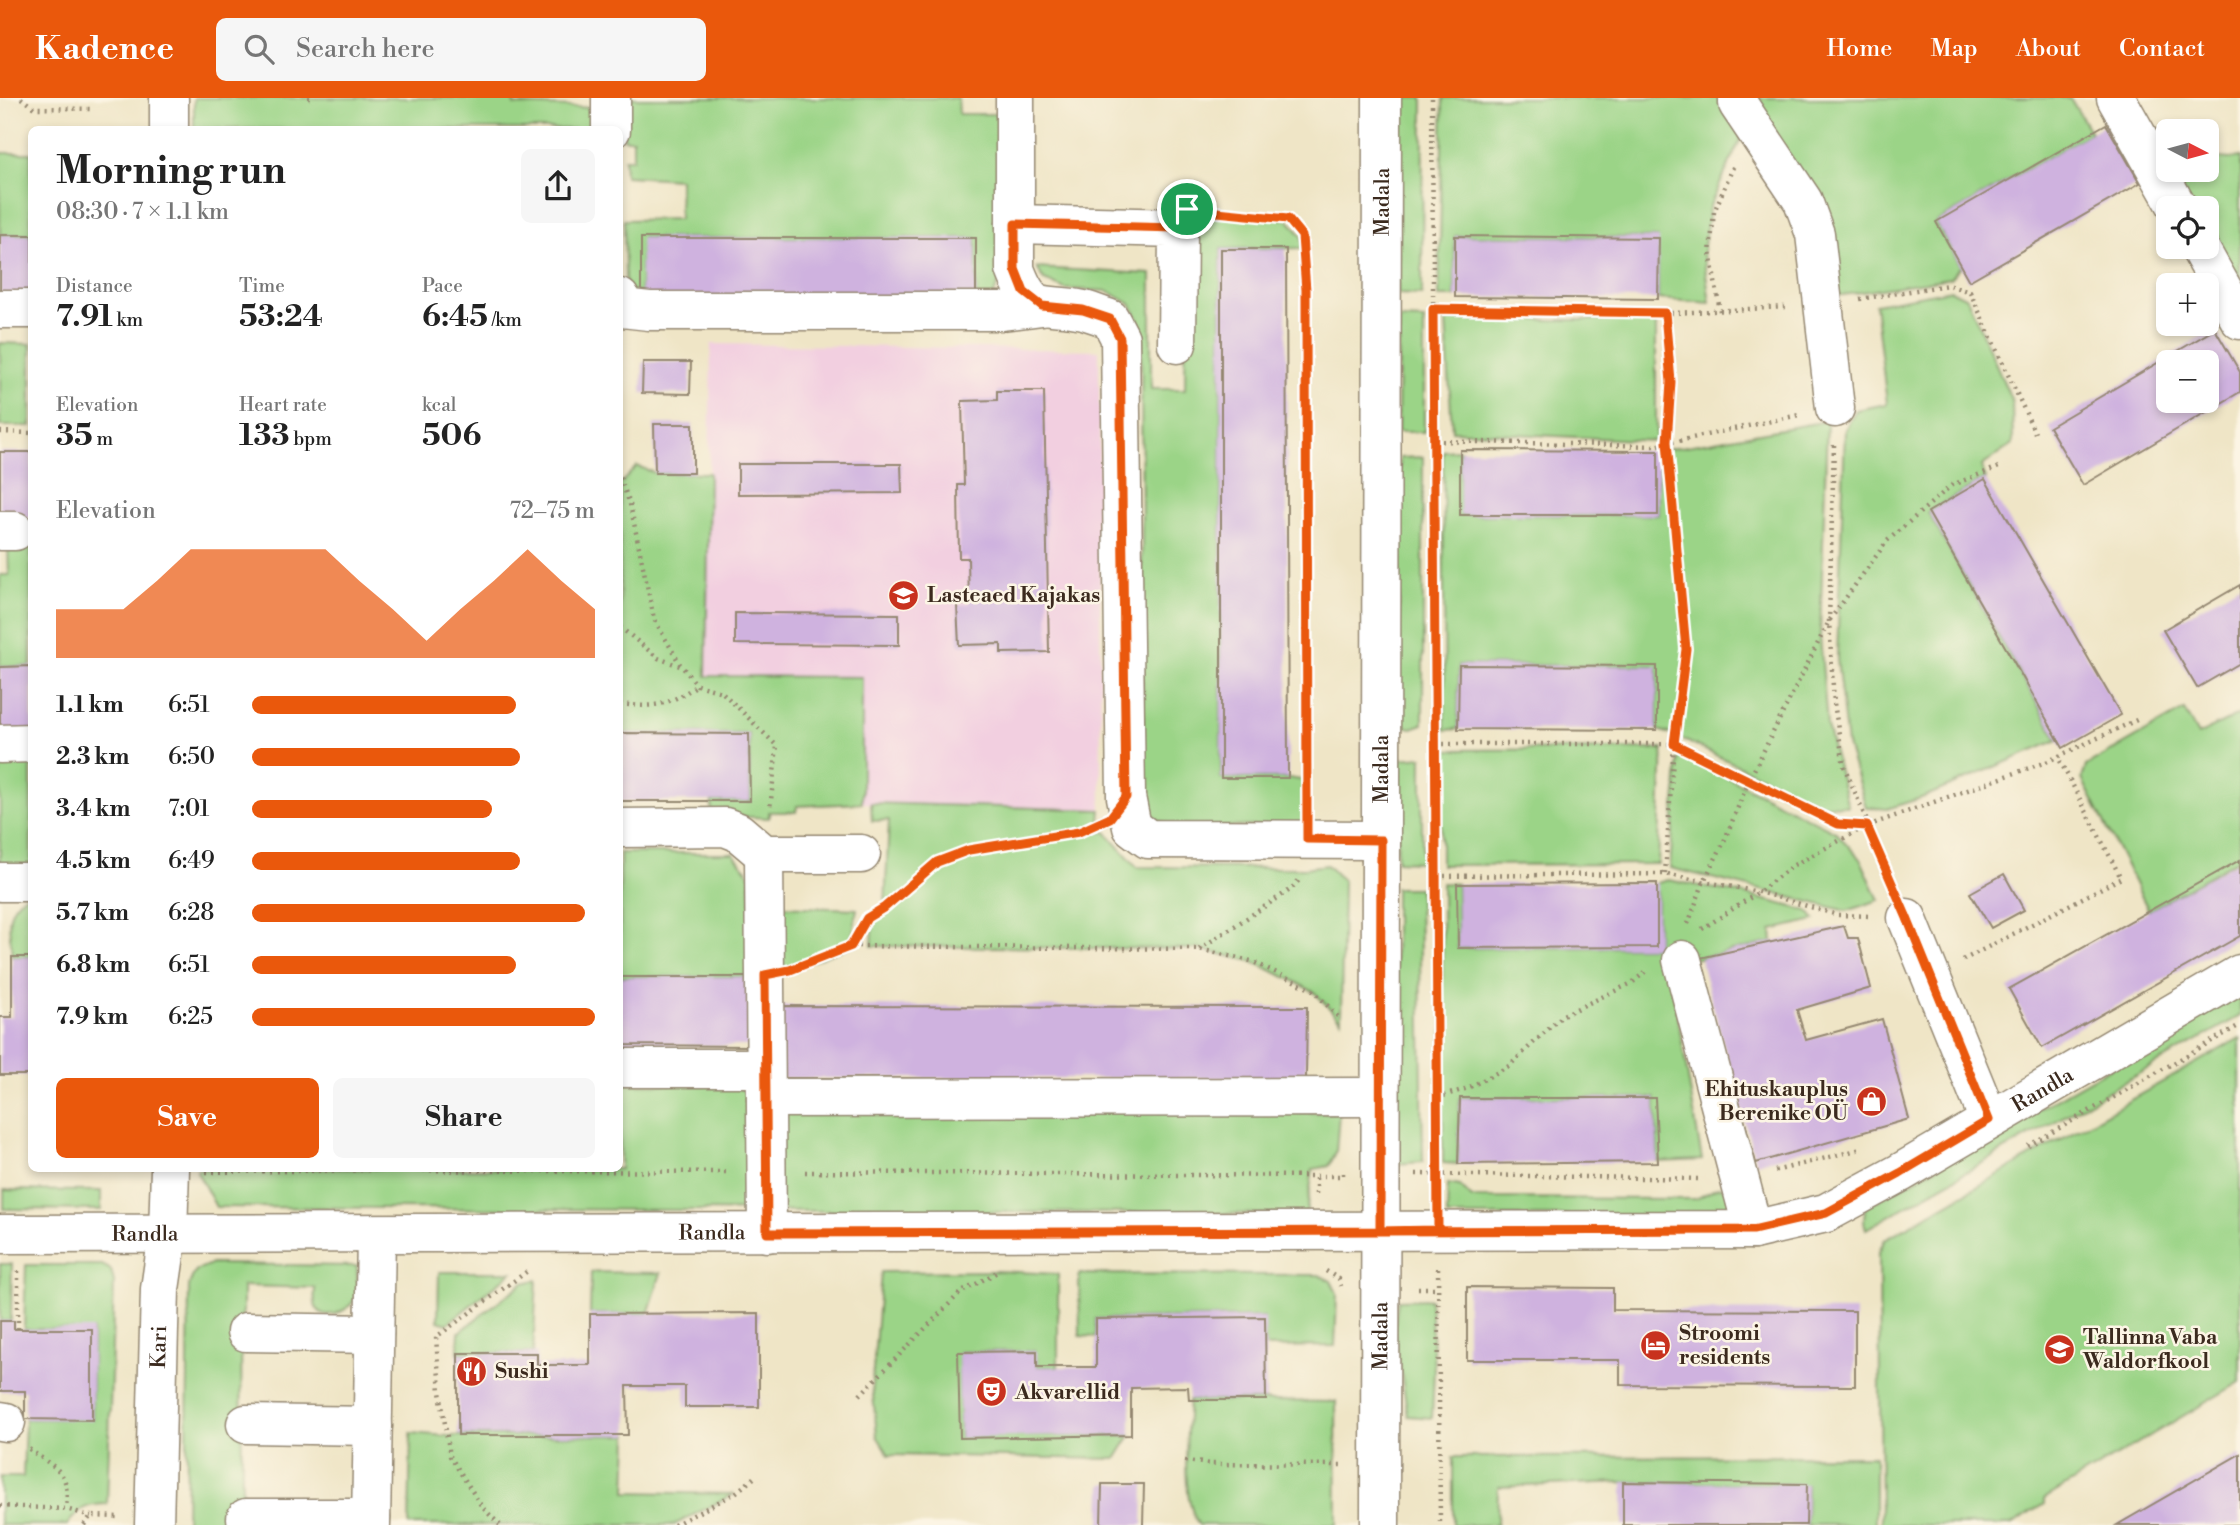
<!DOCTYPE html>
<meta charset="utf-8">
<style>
:root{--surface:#fff;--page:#f6f6f6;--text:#222;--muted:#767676;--accent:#ea580c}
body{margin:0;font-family:"Libre Bodoni",serif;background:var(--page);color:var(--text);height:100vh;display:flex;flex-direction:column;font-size:26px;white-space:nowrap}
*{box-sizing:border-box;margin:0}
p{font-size:23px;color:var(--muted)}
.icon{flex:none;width:38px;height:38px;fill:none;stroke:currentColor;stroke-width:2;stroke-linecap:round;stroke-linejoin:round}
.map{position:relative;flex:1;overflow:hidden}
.sheet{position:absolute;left:28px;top:28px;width:595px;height:1046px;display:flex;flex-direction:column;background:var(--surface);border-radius:10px;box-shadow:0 4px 10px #0003}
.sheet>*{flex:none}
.needle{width:46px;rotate:96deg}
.tools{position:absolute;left:2156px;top:21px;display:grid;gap:14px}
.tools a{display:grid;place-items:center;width:63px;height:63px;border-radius:10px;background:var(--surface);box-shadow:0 4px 10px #0003;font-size:35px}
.pin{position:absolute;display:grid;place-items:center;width:60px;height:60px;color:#fff;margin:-30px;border:4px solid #fff;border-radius:50%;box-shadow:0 2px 7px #0007}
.round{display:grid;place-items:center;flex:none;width:74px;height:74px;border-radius:10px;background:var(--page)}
.overview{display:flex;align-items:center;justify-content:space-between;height:119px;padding:0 28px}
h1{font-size:38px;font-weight:800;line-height:52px}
.metrics{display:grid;grid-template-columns:repeat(3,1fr);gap:10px;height:119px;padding:7px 28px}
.metrics div{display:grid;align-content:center}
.metrics b{font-size:30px;font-weight:800}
.metrics small{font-size:19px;font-weight:400}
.metrics p{font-size:19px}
.chart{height:196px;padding:14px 28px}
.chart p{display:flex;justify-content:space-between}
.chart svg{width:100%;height:126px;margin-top:7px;fill:var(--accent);opacity:.7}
.button{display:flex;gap:14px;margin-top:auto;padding:14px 28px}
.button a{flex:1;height:80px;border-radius:10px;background:var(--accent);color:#fff;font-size:28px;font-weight:800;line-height:80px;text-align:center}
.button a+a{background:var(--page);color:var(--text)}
ul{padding:0 28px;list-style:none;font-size:23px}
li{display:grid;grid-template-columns:112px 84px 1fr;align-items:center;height:52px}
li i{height:18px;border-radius:9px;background:var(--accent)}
header{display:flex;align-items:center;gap:42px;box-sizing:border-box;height:98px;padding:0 35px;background:var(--accent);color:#fff}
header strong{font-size:33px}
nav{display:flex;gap:38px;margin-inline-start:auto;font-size:24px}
.search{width:490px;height:63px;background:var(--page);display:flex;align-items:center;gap:18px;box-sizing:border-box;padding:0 24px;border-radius:10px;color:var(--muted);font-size:26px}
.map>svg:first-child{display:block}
.built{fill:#f2cfe0}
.green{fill:#9bd487;stroke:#6b7f52;stroke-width:2}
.building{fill:#cfb2df;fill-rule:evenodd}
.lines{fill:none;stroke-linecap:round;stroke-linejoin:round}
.minor-casing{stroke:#958872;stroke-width:41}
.path{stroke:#958872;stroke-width:4.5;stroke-dasharray:2 5;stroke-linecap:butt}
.minor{stroke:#fff;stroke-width:38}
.route-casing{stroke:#fff;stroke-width:14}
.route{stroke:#ea580c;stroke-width:9}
.labels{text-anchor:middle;stroke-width:5;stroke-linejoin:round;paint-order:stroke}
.street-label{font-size:21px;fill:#3b2a1e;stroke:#fcf5e5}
.poi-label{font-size:21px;font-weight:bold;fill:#3b2a1e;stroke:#fcf5e5;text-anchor:start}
</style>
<header>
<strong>Kadence</strong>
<div class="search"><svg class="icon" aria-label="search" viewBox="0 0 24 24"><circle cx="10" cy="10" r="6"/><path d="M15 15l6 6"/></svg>Search here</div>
<nav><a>Home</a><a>Map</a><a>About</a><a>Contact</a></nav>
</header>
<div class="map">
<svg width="2240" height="1427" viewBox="0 0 2240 1427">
<rect width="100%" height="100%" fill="#fcf5e5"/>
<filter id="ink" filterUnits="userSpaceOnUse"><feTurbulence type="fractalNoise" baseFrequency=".0143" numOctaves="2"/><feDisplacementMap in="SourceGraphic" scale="14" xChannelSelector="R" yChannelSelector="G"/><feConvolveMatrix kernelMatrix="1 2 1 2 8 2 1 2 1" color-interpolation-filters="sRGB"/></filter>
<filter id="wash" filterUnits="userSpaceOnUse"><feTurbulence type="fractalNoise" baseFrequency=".00686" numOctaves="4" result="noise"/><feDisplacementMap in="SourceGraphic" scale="28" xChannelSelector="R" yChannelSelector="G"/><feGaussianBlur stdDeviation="1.57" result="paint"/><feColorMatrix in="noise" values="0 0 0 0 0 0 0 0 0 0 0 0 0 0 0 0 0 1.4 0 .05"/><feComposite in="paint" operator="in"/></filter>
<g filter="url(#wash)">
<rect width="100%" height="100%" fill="#efe5c6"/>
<!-- built -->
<path class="built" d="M711 246 1099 252 1101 712 862 705V579H706Z"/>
<!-- green -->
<g class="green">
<path d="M194 0H514V7L599 10 600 31H194Z"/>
<path d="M623 0H958L959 16H1002L1001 178 991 204 976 205V140H642L641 195 631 194 625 182 624 122 679 121 680 81 625 78 624 61H633V41H624Z"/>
<path d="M1397 0H1423L1422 197 1398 196Z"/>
<path d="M1443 0H1730L1743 36 1709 110 1703 155 1710 205 1658 201V140L1455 138V199H1439Z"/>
<path d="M1747 0H2070L2091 35 1936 124 1961 168 1950 180 1831 199Z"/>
<rect x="0" y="55" width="31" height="82"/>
<path d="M2207 59 2230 61 2240 59V195L2207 137V110H2191L2169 72H2207Z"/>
<path d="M1187 111 1288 121 1302 138 1303 150 1221 151V680H1288L1308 683 1307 726 1175 731 1153 719 1143 694 1141 229 1132 207 1108 193 1065 191 1044 182 1037 170 1151 176V291H1185Z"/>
<path d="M1951 192 1967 200 2012 303 2013 346 1982 368 1985 381 1928 414 2058 642 1924 699 1887 711 1866 709 1847 647 1837 561 1845 332 1856 312 1887 306 1875 206Z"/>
<path d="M1399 221 1424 222V334H1398Z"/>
<path d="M1446 222H1656V343L1452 333Z"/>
<path d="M0 245 31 246V328H0Z"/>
<path d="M1827 323 1820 538 1827 628 1848 708 1822 707 1671 636 1657 632V568L1459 567 1458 631 1445 632 1443 353 1460 352 1461 417H1658V353Z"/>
<path d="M1423 359V626L1412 630 1398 627 1400 360Z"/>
<path d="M637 368 655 375H709L706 578 862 579V705L797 708 796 714H769V720L711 717 712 703H750L749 636 620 635V386Z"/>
<path d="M8 447 31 448V568L0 569V477H9Z"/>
<path d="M2184 612 2198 637 2240 616V760L2149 813 2082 681 2086 668Z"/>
<path d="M1663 651 1658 766 1441 767V652Z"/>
<path d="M1679 655 1836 734 1861 762 1879 802 1847 813 1670 770Z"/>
<path d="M1422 659V764L1397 763 1400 661Z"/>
<path d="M0 660 31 661V772H0Z"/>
<path d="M871 705 1101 712 1100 724 1081 734H1106L1137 769 1304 770 1327 767 1343 783 1341 922 1314 894 1292 882 1251 863 1199 851 872 848 874 816 885 809 889 722 872 723Z"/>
<path d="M620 755H733L750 777 753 879H620Z"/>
<path d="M1668 782 1742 796 1808 813 1815 822 1772 832 1773 844 1700 860 1668 862 1702 1062 1658 1064 1655 1000H1460L1458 1066 1443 1065 1442 785 1457 786 1458 850 1657 849V785Z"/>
<path d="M1395 790H1419L1423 1064 1395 1066Z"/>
<path d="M26 797H31V859H12C11 833 1 813 26 797Z"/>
<path d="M779 808 857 811 851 848 790 872 772 875Z"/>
<path d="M2240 896V918L1866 1131 1864 1124 1865 1110Z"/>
<path d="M2240 940V1284L2044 1401V1406L2011 1427H1881L1879 1154 1885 1141Z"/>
<path d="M620 986 729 987 766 1000 1339 1015 1336 1054 1329 1068 1313 1071 1306 1116 216 1109 197 1074V1071H620Z"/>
<path d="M1448 1086 1460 1088 1472 1100 1696 1101 1719 1089 1731 1095 1733 1118H1447Z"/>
<path d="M4 1092 101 1093V1112L4 1111Z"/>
<path d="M0 1166H12L11 1223H0Z"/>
<path d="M213 1166 357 1168C357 1177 358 1187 357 1196 354 1210 328 1225 317 1211 313 1207 315 1195 315 1190L243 1188V1214L241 1219 242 1399 235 1427H186L189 1188C193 1173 199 1169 213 1166Z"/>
<path d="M26 1167H102L111 1172 114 1184 107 1406C85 1407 81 1409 67 1427H0V1379H23L25 1321H92V1232L24 1231Z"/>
<path d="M997 1173 1058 1176V1269H1037L1036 1253 959 1254 960 1339 1131 1337 1116 1361 889 1357 877 1338 872 1286 881 1174Z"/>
<path d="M439 1174H512L447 1226 438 1223Z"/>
<path d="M591 1174 661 1175 648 1216H590Z"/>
<path d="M1079 1176 1319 1177 1331 1183 1337 1195 1335 1248 1265 1249 1264 1219 1096 1221V1239L1080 1238Z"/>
<path d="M537 1182 533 1255H458L459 1234 523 1185Z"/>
<path d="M1430 1201 1434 1271 1432 1320 1408 1318 1394 1231 1398 1202Z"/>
<path d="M1189 1302 1336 1304 1337 1427H1199C1180 1399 1187 1336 1189 1302Z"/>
<path d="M411 1335 447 1338 628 1337 626 1394 734 1396 674 1427H409Z"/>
<path d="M1875 1358V1427H1806L1807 1387 1623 1384 1498 1389 1497 1427H1453V1359Z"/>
</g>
<g id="blocks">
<!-- building -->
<g class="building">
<path d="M2106 26 2140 85 1969 183 1936 124Z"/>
<rect x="0" y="137" width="32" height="66"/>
<path d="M1455 138 1659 140 1658 201 1455 199Z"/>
<rect x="641" y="140" width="335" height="65"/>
<path d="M1221 151H1286L1288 680H1221Z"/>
<path d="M2215 231 2240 274V294L2083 387 2049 329ZM2168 264H2207V303H2168Z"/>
<path d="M643 264H691L690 296 642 295Z"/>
<path d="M997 293H1044L1049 554 1001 555V546L959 547 957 507 969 506 968 460H959L958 387H964L962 303 997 302Z"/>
<path d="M654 326H693V375H655Z"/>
<path d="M1460 352 1658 353V417H1460Z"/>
<rect x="0" y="354" width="32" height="66"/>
<path d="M738 366H901L902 395 738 396Z"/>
<path d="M1985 381 2121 617 2063 650 1928 414Z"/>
<path d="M2240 487V565L2197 590 2163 532Z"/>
<path d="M735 515 899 516V547L735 546Z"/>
<path d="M1459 567 1657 568V632L1458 631Z"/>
<path d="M32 568V635H0V569Z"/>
<path d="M620 635 749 636 750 703H620Z"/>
<path d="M2240 762V838L2042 950 2009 891Z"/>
<path d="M2004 776 2024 812 1991 830 1970 795Z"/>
<path d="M1657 785V849L1458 850 1457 786Z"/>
<path d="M1844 828 1848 840H1858L1871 890 1797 912 1806 942 1882 921 1909 1021 1756 1065 1700 860Z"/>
<path d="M12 859H32V977H0V919H12Z"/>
<path d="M620 879H753L752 948 620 947Z"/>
<path d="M775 908 1307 909 1306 980H775Z"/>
<path d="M1460 1000H1655L1658 1064 1458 1066Z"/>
<path d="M1467 1189 1613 1190V1212L1855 1213V1288L1620 1287V1262H1467Z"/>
<path d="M759 1215V1309H685V1288H627L628 1337H458V1255H537V1267H590V1216Z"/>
<path d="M1265 1219 1266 1302H1189L1188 1289 1131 1290V1337L960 1340 958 1254 1037 1253V1269H1096V1221Z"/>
<path d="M0 1223H14V1231H92V1322L25 1321V1293H0Z"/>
<path d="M2240 1356V1427H2117Z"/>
<path d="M1623 1384 1807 1386 1806 1427H1623Z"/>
<path d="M1102 1386H1144L1143 1427H1101Z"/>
</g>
</g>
</g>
<g filter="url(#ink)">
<use href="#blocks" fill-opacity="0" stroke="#958872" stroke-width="2"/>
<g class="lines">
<defs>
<g id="minor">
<path d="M611 0V32"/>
<path d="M1015 0V171C1033 219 1043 203 1084 212 1092 214 1101 218 1110 221L1120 240 1126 699 1132 729 1148 741 1381 742"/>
<path d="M1738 0V6L1803 103 1815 136 1835 310"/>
<path d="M2116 0 2178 110"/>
<path d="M169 32V0"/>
<path d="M1015 126 1178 130 1177 246"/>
<path d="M2199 149 2240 222"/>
<path d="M620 200 622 210 649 213H1002L1042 208"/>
<path d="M0 211H32"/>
<path d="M0 433H15"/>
<path d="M0 646 32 645"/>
<path d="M620 730 725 729 738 734 764 756H861"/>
<path d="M764 756 767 1135"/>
<path d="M0 784H32"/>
<path d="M1907 820 1989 1022"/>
<path d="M1682 862 1753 1132"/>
<path d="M620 970H765"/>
<path d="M766 1000 1380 999"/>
<path id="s1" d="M0 1136 1753 1132 1826 1115 1900 1075 2240 876"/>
<path d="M246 1234 374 1236"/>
<path d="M0 1323 6 1324"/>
<path d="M246 1326 373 1328"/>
<path d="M246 1420H371"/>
<path id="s2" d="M154 1427 160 1191 168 1136 170 1071"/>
<path d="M371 1427 376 1137"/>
<path id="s3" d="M1380 1427 1382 0"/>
</g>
</defs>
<!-- minor casing -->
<use href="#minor" class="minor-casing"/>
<!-- path -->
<g class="path">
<path d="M21 0 34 10 92 11"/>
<path d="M308 0H311"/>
<path d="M1432 0 1438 1095"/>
<path d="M1212 114 1288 121 1302 138 1307 280V706"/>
<path d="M1860 201 1948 187 1970 194 2035 335"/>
<path d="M1433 211 1674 215 1785 209"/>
<path d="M1720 213 1710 154 1714 114 1734 67"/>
<path d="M0 334 32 335"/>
<path d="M1435 343 1655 348 1799 317"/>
<path d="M1834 347 1829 523 1834 605 1844 668 1893 786"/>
<path d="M620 380 630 406 654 521 680 566 697 587 722 594 777 648 770 711"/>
<path d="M620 529 658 560 680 568"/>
<path d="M620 606C654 610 668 608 697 587"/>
<path d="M1436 646H1674L1838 726 1866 728"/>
<path d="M1665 776 1674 646 1686 551 1667 344 1670 284 1666 215"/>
<path d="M1437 778 1665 776 1759 794 1838 817 1872 818"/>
<path d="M1688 826 1704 783 1723 746 1749 682 1829 523 1887 443 1952 387 1999 369"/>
<path d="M1702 831 1759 794 1792 768 1867 728 2046 664 2141 620"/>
<path d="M851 848 1199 851 1251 863 1292 882 1314 893 1341 922"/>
<path d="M1199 851 1290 792 1301 780"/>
<path d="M1963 862 2121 780 2058 659"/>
<path d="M802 867 851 848 867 820 885 809 938 764 969 752 1079 734 1095 727"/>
<path d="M1437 1000 1468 990 1509 968 1563 917 1632 885 1645 874"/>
<path d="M2028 1048 2240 927"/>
<path d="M1775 1073 1861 1051"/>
<path d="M206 1074 370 1072 729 1074"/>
<path d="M805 1074 1316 1078H1343V1075"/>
<path d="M1416 1076 1701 1081"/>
<path d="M1316 1096V1078"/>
<path d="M1438 1170 1440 1427"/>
<path d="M1326 1173 1339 1181 1341 1188"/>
<path d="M1418 1190H1438"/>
<path d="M18 1231V1172"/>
<path d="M860 1297 960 1195 999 1173"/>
<path d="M29 1351C58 1373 70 1371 66 1411"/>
<path d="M1185 1363 1211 1366 1342 1367"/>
<path d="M0 1408 66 1411 91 1418"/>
<path d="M84 1427 91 1418 119 1419"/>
<path d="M500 1427 482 1409 450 1358 440 1294 436 1239 529 1172"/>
<path d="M674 1427 734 1396 754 1380"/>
</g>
<!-- minor -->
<use href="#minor" class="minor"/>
</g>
</g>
<g class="lines" filter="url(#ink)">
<defs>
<path id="route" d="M1187 111 1288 121 1302 138 1306 192 1307 741 1381 742 1380 1133 1753 1132 1826 1115 1900 1075 1989 1022 1907 820 1867 728 1838 726 1674 646 1686 551 1667 344 1671 284 1665 215 1433 211 1438 1132 1380 1133 767 1135 765 877 790 872 851 848 867 820 885 809 937 764 969 752 1079 734 1110 720 1126 699 1120 240 1110 221 1083 212 1042 208 1024 194 1015 171V126L1178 130 1187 111"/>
</defs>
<!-- route casing -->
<use href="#route" class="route-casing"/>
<!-- route -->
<use href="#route" class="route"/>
</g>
<!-- icons -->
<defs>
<symbol id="school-disc" viewBox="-11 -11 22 22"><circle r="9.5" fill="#c8321e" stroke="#fcf5e5"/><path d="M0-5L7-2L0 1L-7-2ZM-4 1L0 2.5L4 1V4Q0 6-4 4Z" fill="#fff"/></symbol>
<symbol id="shop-disc" viewBox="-11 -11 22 22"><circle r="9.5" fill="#c8321e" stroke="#fcf5e5"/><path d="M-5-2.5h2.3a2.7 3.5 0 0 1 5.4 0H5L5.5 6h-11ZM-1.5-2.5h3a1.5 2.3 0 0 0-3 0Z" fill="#fff"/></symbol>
<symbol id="hotel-disc" viewBox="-11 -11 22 22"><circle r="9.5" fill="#c8321e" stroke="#fcf5e5"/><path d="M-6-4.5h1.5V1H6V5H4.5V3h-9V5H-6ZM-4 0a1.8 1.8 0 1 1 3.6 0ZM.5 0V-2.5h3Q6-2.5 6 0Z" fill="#fff"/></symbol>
<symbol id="restaurant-disc" viewBox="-11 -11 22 22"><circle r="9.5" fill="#c8321e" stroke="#fcf5e5"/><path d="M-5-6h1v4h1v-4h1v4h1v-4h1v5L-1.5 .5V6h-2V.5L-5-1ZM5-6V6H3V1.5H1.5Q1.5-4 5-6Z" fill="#fff"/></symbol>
<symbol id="theatre-disc" viewBox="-11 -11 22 22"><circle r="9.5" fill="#c8321e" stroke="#fcf5e5"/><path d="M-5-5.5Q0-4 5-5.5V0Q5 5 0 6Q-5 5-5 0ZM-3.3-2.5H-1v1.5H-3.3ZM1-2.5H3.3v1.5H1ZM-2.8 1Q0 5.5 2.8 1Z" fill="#fff"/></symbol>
</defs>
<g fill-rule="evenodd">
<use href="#school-disc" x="886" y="480" width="35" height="35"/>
<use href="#shop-disc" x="1854" y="986" width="35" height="35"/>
<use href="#hotel-disc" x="1638" y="1230" width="35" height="35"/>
<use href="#school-disc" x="2042" y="1234" width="35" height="35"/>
<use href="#restaurant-disc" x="454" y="1256" width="35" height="35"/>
<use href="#theatre-disc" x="974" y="1276" width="35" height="35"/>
</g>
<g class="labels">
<!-- street labels -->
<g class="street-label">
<text dy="7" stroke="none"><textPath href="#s3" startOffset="1323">Madala</textPath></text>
<text dy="7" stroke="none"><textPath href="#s3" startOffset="756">Madala</textPath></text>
<text dy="7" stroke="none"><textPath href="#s1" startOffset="2077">Randla</textPath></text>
<text dy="7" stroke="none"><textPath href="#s1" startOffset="712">Randla</textPath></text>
<text dy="7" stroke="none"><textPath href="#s1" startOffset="145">Randla</textPath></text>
<text dy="7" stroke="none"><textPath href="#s3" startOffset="189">Madala</textPath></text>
<text dy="7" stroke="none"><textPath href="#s2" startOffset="178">Kari</textPath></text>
</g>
<!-- poi labels -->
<g class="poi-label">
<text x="927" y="504">Lasteaed Kajakas</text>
<text x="1848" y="998" text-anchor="end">Ehituskauplus<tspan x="1848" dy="24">Berenike OÜ</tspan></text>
<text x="1679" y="1242">Stroomi<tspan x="1679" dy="24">residents</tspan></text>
<text x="2083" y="1246">Tallinna Vaba<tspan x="2083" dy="24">Waldorfkool</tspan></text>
<text x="495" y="1280">Sushi</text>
<text x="1015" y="1301">Akvarellid</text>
</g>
</g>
</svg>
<div class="tools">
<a><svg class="needle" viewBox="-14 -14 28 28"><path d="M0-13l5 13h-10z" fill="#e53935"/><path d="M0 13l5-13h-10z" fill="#767676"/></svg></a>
<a><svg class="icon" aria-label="locate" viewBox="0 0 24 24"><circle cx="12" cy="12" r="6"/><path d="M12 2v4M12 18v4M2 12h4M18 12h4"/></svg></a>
<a>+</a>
<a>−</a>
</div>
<div class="pin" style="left:1187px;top:111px;background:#1e9e55"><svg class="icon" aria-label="arrive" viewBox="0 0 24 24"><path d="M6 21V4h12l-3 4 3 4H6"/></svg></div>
<section class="sheet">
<div class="overview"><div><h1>Morning run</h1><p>08:30 · 7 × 1.1 km</p></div><a class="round"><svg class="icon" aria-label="share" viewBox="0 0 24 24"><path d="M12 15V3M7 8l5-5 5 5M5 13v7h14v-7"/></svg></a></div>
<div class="metrics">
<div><p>Distance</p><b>7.91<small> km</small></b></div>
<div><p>Time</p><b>53:24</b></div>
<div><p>Pace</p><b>6:45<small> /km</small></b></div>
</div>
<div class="metrics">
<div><p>Elevation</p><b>35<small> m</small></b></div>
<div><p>Heart rate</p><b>133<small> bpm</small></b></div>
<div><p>kcal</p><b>506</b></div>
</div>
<div class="chart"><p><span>Elevation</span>72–75 m</p>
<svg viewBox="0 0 160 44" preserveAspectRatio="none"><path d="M0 44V27L10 27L20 27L30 17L40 6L50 6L60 6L70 6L80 6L90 17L100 27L110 38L120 27L130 17L140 6L150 17L160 27V44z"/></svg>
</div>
<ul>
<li><b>1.1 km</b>6:51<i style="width:77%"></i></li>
<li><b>2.3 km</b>6:50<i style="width:78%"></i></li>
<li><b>3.4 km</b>7:01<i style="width:70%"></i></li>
<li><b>4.5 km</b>6:49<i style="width:78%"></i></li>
<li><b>5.7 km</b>6:28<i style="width:97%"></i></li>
<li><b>6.8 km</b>6:51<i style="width:77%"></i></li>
<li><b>7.9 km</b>6:25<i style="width:100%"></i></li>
</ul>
<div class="button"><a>Save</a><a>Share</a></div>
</section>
</div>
